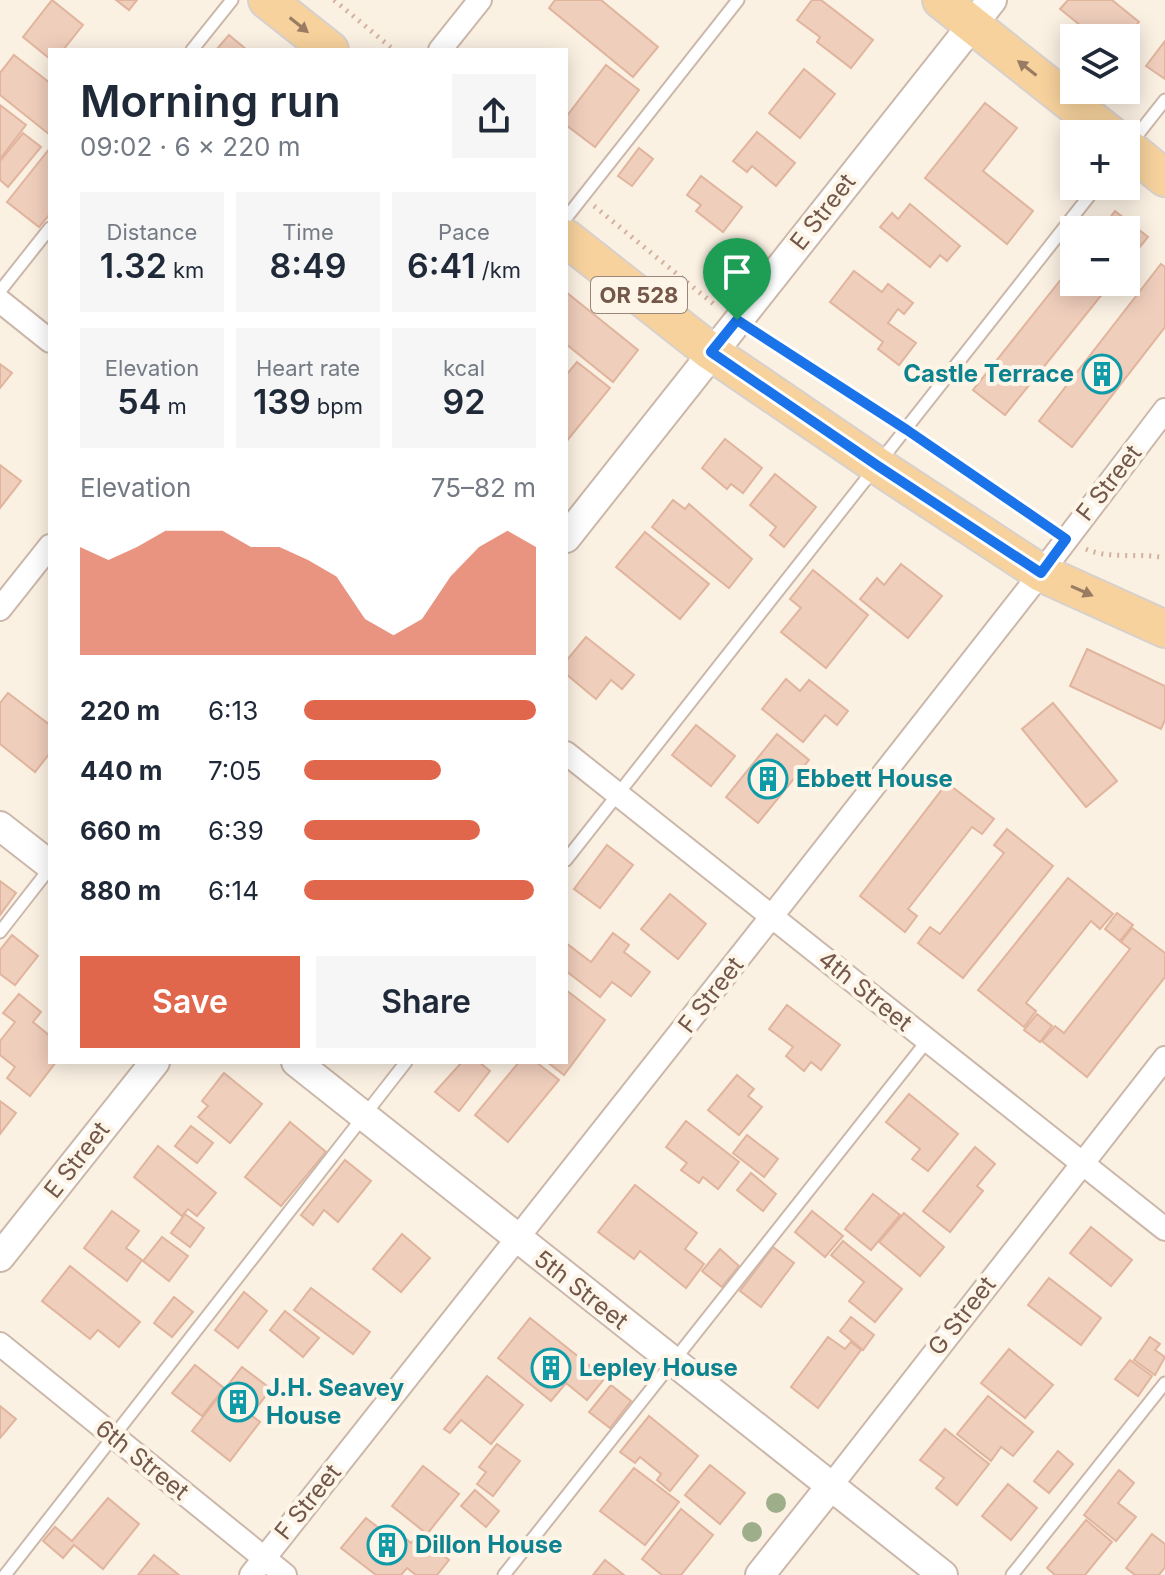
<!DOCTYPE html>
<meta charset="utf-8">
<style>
:root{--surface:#fff;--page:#f6f6f7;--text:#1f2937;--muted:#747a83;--accent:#e1674c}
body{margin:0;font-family:Inter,sans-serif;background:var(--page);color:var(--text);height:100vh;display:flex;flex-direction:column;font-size:30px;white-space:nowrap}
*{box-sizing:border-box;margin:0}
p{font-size:26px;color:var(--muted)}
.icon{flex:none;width:44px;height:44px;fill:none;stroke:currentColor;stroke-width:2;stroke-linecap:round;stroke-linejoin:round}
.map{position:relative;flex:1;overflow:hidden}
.drawer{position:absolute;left:48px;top:48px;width:520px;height:1016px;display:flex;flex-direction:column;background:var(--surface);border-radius:0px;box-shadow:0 4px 20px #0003}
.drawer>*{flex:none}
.controls{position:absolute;left:1060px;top:24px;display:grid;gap:16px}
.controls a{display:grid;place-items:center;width:80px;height:80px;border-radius:0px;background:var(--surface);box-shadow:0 4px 20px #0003;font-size:40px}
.pin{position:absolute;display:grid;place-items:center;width:68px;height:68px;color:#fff;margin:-82px -34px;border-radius:50% 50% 50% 0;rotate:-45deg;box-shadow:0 0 8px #0007}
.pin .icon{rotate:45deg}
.round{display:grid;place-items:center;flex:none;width:84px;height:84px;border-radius:0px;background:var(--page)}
.headline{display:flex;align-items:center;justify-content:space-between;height:136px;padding:0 32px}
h1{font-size:44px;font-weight:600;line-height:60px}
.metrics{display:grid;grid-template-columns:repeat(3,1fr);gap:12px;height:136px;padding:8px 32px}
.metrics div{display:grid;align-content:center;border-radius:0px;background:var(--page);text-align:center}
.metrics b{font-size:34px;font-weight:600}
.metrics small{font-size:22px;font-weight:400}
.metrics p{font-size:22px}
.chart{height:224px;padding:16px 32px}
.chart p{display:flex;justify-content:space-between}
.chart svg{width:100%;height:144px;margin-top:8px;fill:var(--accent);opacity:.7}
.action{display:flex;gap:16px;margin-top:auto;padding:16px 32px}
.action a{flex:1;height:92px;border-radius:0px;background:var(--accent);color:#fff;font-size:32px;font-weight:600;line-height:92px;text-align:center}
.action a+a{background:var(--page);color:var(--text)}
ul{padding:0 32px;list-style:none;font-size:26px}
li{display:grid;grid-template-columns:128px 96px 1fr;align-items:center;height:60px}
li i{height:20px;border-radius:10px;background:var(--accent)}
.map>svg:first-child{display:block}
.building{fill:#efcebc;stroke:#e1b49d;stroke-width:2}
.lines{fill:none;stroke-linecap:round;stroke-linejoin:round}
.service-casing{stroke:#ccb8aa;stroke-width:15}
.minor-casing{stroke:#ccb8aa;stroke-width:26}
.tertiary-casing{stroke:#ccb8aa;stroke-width:32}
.primary-casing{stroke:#d8d0cc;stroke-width:40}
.path{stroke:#d4b19f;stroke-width:5;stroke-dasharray:2 6;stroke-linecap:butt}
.service{stroke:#fff;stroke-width:11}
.minor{stroke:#fff;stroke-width:22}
.tertiary{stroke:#fff;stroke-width:28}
.primary{stroke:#f7d29d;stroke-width:36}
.tree{fill:#9fae8a}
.oneway{fill:#9a7c63}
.route-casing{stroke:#fff;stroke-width:16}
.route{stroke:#1a73e8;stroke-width:10}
.labels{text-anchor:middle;stroke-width:8;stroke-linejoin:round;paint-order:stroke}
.shield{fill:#fef5e9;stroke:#9c867a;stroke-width:2}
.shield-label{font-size:22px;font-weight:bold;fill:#72574a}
.street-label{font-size:24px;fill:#72574a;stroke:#fef5e9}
.culture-label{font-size:24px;font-weight:bold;fill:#0d838f;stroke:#fef5e9;text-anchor:start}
</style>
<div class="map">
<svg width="1165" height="1575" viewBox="0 0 1165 1575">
<rect width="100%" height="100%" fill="#fbf1e3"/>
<!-- building -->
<g class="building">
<path d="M52 0 83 25 63 50H50V59L23 37Z"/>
<path d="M116 0H137L129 10Z"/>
<path d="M555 0H601L658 47 633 77 549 8Z"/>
<path d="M812 0H821L873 40 851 68 817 42 820 37 797 20Z"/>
<path d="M1068 0H1112L1139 22 1126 38 1114 35 1112 38H1096L1060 9Z"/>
<path d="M229 35 247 50H216Z"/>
<path d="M1165 41V79L1146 66Z"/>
<path d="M14 55 50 83V135L0 95V73Z"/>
<path d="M606 65 639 90 595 147 566 125V117Z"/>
<path d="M804 69 835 94 800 138 769 113Z"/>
<path d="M985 103 1017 128 983 171 1033 211 1007 244 925 178Z"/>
<path d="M0 105 26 125 0 159Z"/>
<path d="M757 132 795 163 776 186 752 166 747 172 733 161Z"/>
<path d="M23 133 41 147 8 187 0 180V161Z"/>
<path d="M50 148V214L39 227 7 202Z"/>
<path d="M639 148 653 159 632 186 618 176Z"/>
<path d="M701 176 742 207 723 232 696 211 701 205 687 195Z"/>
<path d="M910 204 960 246 947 261 940 255 930 267 880 227 892 213 898 219Z"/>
<path d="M1115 211 1148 237 1126 264V230H1101Z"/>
<path d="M1074 263V282H1112L1005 415 973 390Z"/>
<path d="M1161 264 1165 267V327L1072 447 1039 421Z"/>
<path d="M854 271 882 292 888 284 913 303 904 314 898 309 888 323 916 343 899 365 878 349 883 342 830 302Z"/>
<path d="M566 292 638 350 613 382 566 344Z"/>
<path d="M577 362 610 388 566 442V375Z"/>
<path d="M0 364 12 373 0 388Z"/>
<path d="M725 439 762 468 743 493 731 484 727 489 702 468Z"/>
<path d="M0 465 21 481 0 508Z"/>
<path d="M775 474 816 507 784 547 770 535 776 527 750 505Z"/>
<path d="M673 500 685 509 689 504 752 559 729 588 652 527Z"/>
<path d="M645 532 709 584 680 619 616 567Z"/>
<path d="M901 564 942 596 908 638 860 599 877 578 884 585Z"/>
<path d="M813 570 868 615 826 668 781 632 801 608 790 599Z"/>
<path d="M586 637 634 675 622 689 611 680 596 699 566 674V661Z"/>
<path d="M1087 649 1165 686V720L1161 729 1070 686Z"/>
<path d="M786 679 800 691 809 680 848 711 837 725 825 715 803 742 762 709Z"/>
<path d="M8 693 50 725V753L35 772 0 744V703Z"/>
<path d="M1053 703 1117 781 1086 807 1022 729Z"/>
<path d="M696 725 735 756 711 786 672 755Z"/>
<path d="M777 734 809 760 758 823 726 797Z"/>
<path d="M947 783 994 819 982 834 972 827 908 909 917 916 905 932 860 896Z"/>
<path d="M1007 829 1053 866 963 978 918 943 930 927 940 934 1004 853 994 845Z"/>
<path d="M607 845 633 865 600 908 574 889Z"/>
<path d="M1068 878 1113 914 1100 929 1091 921 1026 1003 1036 1011 1024 1027 978 990Z"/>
<path d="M0 881 16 893 0 915Z"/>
<path d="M670 894 706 924 678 959 641 929Z"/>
<path d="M1117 913 1133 925 1120 941 1105 929Z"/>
<path d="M1132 928 1165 953V977L1087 1077 1042 1041 1055 1026 1064 1033 1130 949 1121 942Z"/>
<path d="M613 933 629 945 624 952 650 972 631 996 612 982 600 997 566 971V943L591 962Z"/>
<path d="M12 935 38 956 15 985 0 974V950Z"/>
<path d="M566 990 605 1020 564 1075 547 1062H566Z"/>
<path d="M19 994 41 1012 33 1022 50 1036V1062H56L30 1096 7 1078 15 1067 0 1055V1041L15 1022 3 1013Z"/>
<path d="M787 1005 840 1045 821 1070 811 1062 804 1071 786 1056 793 1047 769 1029Z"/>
<path d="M1037 1014 1052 1026 1040 1042 1024 1030Z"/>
<path d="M462 1062H479L490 1071 459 1111 435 1092Z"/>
<path d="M519 1062H536L559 1080 508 1142 475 1115Z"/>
<path d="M224 1073 262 1104 230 1143 198 1117 208 1106 202 1101Z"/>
<path d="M737 1075 754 1089 748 1096 762 1107 739 1135 708 1110Z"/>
<path d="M909 1094 958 1134 928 1171 912 1159 920 1149 886 1122Z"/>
<path d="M0 1101 16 1113 0 1134Z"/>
<path d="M686 1121 739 1162 718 1189 703 1177 699 1183 681 1170 687 1163 666 1147Z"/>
<path d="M290 1122 326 1152 281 1206 245 1177Z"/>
<path d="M191 1126 213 1143 197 1163 175 1146Z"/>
<path d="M747 1135 778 1159 764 1177 733 1153Z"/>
<path d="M158 1146 216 1193 197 1216 188 1209 182 1216 134 1177Z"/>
<path d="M975 1147 995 1164 977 1186 983 1191 950 1232 923 1211Z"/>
<path d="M345 1160 371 1181 338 1222 324 1210 313 1225 301 1215Z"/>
<path d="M751 1173 776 1194 763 1211 737 1190Z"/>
<path d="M635 1185 697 1233 685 1249 704 1264 686 1288 640 1251 634 1259 598 1232Z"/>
<path d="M873 1194 900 1215 871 1250 845 1229Z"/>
<path d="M112 1211 139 1231 126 1248 142 1260 127 1281 84 1248Z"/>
<path d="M812 1211 843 1236 825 1257 795 1232Z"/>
<path d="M904 1213 944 1247 920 1276 879 1242Z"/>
<path d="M185 1214 204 1228 190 1247 171 1233Z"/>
<path d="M1091 1227 1132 1260 1111 1286 1070 1253Z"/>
<path d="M402 1234 430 1258 401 1292 373 1269Z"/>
<path d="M162 1237 188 1256 169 1281 143 1261Z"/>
<path d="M843 1241 902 1289 875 1322 849 1301 864 1282 831 1255Z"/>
<path d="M773 1247 794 1263 761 1307 740 1291Z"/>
<path d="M720 1249 739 1266 722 1287 702 1271Z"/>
<path d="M70 1266 140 1322 119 1347 98 1330 90 1339 42 1301Z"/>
<path d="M1049 1278 1101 1318 1081 1345 1028 1305Z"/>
<path d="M311 1288 370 1332 353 1354 294 1310Z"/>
<path d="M244 1292 267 1311 238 1348 215 1330Z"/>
<path d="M174 1297 193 1312 172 1337 154 1323Z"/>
<path d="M285 1311 319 1338 303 1357 270 1330Z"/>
<path d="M851 1317 874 1335 863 1350 840 1331Z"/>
<path d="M530 1318 605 1378 587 1400 566 1383 551 1401 498 1358Z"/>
<path d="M828 1337 845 1349 851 1342 861 1350 818 1408 791 1387Z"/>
<path d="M1150 1337 1160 1344 1155 1350 1165 1357 1155 1375 1134 1360Z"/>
<path d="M1009 1349 1053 1385 1025 1418 981 1383Z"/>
<path d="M1130 1360 1152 1376 1138 1396 1115 1379Z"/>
<path d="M195 1365 224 1388 202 1416 172 1393Z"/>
<path d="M242 1367 271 1389 251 1415 260 1422 230 1461 192 1431Z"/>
<path d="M487 1376 523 1405 491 1444 461 1420 450 1433 444 1429Z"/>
<path d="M611 1385 631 1401 610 1428 589 1412Z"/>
<path d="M988 1396 1033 1432 1013 1456 1001 1447 991 1461 957 1434Z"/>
<path d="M0 1406 16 1419 0 1438Z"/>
<path d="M649 1416 698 1456 670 1491 657 1480 661 1474 640 1457 635 1463 620 1452Z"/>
<path d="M945 1429 989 1464 957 1505 936 1488 944 1478 920 1460Z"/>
<path d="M497 1444 520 1461 493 1496 477 1484 486 1472 479 1467Z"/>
<path d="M1058 1451 1073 1464 1049 1493 1034 1481Z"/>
<path d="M710 1465 745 1493 720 1524 685 1495Z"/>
<path d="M423 1466 459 1494 427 1534 392 1506Z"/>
<path d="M634 1468 679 1502 645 1545 600 1511Z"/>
<path d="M1119 1470 1134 1483 1118 1503 1136 1517 1116 1541 1084 1515Z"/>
<path d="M1008 1484 1037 1508 1011 1540 982 1516Z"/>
<path d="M475 1490 499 1511 486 1527 461 1506Z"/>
<path d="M108 1498 139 1524 103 1569 74 1545 63 1558 43 1541 55 1527 72 1541Z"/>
<path d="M681 1509 713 1535 681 1575H662L642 1559Z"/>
<path d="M366 1518 389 1536 394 1529 411 1543 418 1535 449 1560 437 1575H416L407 1568 401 1575H376L341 1548Z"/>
<path d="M1086 1520 1112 1542 1085 1575H1055L1047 1568Z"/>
<path d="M1152 1534 1165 1544V1567L1159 1575H1135L1126 1568Z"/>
<path d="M154 1555 179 1575H138Z"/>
<path d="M605 1560 624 1575H593Z"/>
</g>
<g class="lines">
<defs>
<g id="service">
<path d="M192 50 232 0"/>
<path d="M1131 143 1165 100"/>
<path d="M566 218 738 0"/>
<path d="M0 291 50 228"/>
<path d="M566 860 1097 186"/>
<path d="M0 932 50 868"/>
<path d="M5 1575 406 1062"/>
<path d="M504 1575 927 1041"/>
<path d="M1012 1575 1165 1383"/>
</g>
<g id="minor">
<path d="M440 50 480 0"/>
<path d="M0 301 50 341"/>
<path d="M0 609 50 546"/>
<path d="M566 753 1165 1229"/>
<path d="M0 1344 285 1575"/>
<path d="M830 1487 1165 1058"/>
<path d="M251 1575 772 916 1041 573 1165 410"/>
</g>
<g id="tertiary">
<path d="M566 538 992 0"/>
<path d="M0 826 50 865"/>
<path d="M296 1062 943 1575"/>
<path d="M0 1257 155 1062"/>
<path d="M760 1575 830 1487"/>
</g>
<g id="primary">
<path d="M267 0 330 50"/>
<path d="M941 0 1110 134"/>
<path d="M1126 146 1165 178"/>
<path d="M566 238 711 352 878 466 1041 573 1165 629"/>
</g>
</defs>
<!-- service casing -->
<use href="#service" class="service-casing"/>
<!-- minor casing -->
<use href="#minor" class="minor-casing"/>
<!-- tertiary casing -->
<use href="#tertiary" class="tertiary-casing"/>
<!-- primary casing -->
<use href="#primary" class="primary-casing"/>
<!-- path -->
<g class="path">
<path d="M334 0 394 50"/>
<path d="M594 206 716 306"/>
<path d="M758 334 891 419"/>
<path d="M919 438 1049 528"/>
<path d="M1086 549C1111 560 1138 552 1165 558"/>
</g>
<!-- service -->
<use href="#service" class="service"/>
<!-- minor -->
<use href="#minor" class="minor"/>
<!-- tertiary -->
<use href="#tertiary" class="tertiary"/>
<!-- primary -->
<use href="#primary" class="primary"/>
</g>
<!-- trees -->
<g class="tree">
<circle cx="776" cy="1503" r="10"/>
<circle cx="752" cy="1532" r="10"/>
</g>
<!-- one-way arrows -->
<defs><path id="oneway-solid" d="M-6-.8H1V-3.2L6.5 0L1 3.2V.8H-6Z" transform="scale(2)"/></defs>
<g class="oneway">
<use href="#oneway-solid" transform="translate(299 25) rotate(39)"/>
<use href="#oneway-solid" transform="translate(1027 68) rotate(-142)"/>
<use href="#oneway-solid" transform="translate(1082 591) rotate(24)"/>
</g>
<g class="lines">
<defs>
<path id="route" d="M737 320 907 430 1066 539 1041 573 878 466 711 352Z"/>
</defs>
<!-- route casing -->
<use href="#route" class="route-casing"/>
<!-- route -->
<use href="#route" class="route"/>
</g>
<!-- icons -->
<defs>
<symbol id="building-ring" viewBox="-11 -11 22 22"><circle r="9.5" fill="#fef5e9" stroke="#0f9aa8" stroke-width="1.5"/><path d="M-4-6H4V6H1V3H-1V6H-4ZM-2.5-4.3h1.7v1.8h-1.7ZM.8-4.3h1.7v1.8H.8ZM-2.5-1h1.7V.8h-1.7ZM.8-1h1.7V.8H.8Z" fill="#0f9aa8"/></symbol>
</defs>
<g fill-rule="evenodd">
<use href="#building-ring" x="1080" y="352" width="44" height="44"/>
<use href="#building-ring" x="746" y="757" width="44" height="44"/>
<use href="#building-ring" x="529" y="1346" width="44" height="44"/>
<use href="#building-ring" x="216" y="1380" width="44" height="44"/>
<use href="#building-ring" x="365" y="1523" width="44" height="44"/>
</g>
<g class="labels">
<!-- shield labels -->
<rect class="shield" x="591" y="277" width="96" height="36" rx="6"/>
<g class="shield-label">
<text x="639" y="303">OR 528</text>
</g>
<!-- street labels -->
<g class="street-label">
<text transform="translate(823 212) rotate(-52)" y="8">E Street</text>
<text transform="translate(1109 483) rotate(-52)" y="8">F Street</text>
<text transform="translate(865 991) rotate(39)" y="8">4th Street</text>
<text transform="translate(711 995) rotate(-52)" y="8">F Street</text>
<text transform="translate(77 1160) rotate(-52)" y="8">E Street</text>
<text transform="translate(581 1290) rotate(38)" y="8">5th Street</text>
<text transform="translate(962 1316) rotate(-52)" y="8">G Street</text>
<text transform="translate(142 1460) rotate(39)" y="8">6th Street</text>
<text transform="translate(308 1502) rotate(-51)" y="8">F Street</text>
</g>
<!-- culture labels -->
<g class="culture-label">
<text x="1074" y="382" text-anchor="end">Castle Terrace</text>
<text x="796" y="787">Ebbett House</text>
<text x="579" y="1376">Lepley House</text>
<text x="266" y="1396">J.H. Seavey<tspan x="266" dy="28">House</tspan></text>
<text x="415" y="1553">Dillon House</text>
</g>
</g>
</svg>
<div class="controls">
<a><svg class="icon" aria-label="layers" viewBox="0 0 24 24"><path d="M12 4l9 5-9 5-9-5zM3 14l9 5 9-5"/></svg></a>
<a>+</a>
<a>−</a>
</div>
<div class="pin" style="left:737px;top:320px;background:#1e9e55"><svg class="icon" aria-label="arrive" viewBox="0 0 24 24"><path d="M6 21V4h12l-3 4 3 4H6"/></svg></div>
<section class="drawer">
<div class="headline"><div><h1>Morning run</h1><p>09:02 · 6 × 220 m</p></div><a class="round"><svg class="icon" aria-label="share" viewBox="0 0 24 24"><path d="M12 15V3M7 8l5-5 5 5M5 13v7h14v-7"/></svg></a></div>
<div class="metrics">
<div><p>Distance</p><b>1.32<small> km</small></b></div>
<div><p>Time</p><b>8:49</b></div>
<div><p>Pace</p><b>6:41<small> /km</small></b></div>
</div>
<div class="metrics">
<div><p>Elevation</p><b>54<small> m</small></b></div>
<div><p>Heart rate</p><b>139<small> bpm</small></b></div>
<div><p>kcal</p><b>92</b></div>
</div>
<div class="chart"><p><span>Elevation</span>75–82 m</p>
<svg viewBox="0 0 160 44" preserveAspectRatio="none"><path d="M0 44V11L10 15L20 11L30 6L40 6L50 6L60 11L70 11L80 15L90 20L100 33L110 38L120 33L130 20L140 11L150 6L160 11V44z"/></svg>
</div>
<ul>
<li><b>220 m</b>6:13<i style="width:100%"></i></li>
<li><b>440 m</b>7:05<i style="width:59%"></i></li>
<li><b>660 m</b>6:39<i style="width:76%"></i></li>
<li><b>880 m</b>6:14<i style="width:99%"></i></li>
</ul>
<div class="action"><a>Save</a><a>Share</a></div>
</section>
</div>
